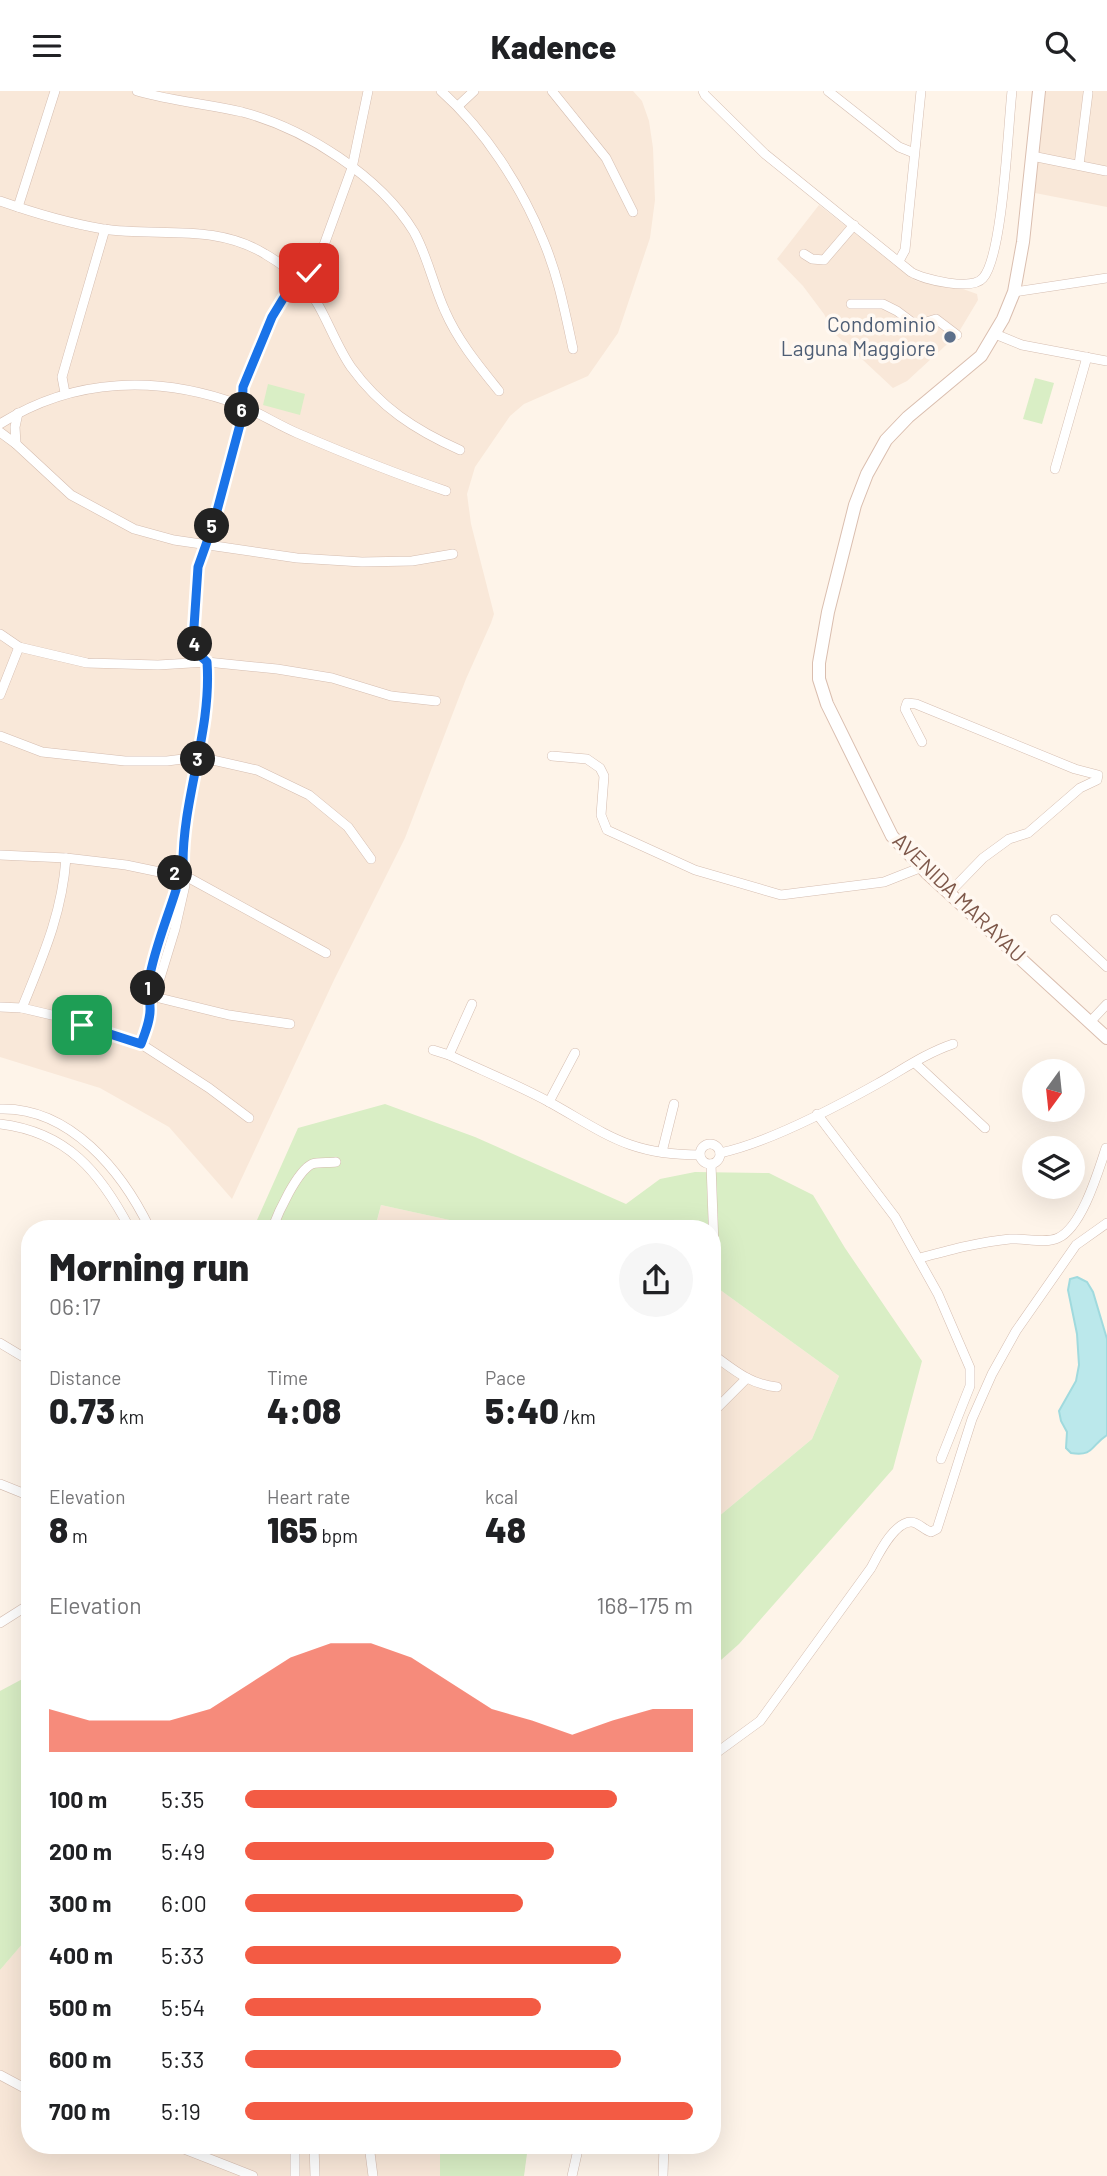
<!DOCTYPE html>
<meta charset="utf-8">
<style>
:root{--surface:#fff;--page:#f6f6f6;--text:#202124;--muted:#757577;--accent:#f35b44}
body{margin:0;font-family:Barlow,sans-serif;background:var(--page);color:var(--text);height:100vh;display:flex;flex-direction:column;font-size:26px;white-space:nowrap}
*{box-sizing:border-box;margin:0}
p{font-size:23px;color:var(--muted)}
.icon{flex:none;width:38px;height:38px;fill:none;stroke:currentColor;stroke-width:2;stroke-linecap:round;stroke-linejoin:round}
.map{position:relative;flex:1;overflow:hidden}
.side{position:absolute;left:21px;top:1129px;width:700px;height:934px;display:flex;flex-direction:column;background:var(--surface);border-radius:28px;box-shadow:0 7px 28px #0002}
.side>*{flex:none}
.needle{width:46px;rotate:195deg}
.fabs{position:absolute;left:1022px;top:968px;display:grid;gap:14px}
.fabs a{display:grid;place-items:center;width:63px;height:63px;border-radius:50%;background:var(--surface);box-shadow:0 7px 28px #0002;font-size:35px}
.pin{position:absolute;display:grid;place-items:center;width:60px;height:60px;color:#fff;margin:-30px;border-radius:14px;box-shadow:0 4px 10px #0006}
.km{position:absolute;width:35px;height:35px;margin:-18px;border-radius:50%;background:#222;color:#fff;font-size:19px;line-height:35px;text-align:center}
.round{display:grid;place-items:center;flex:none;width:74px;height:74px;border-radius:37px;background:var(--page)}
.head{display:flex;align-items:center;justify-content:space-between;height:119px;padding:0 28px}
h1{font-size:38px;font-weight:800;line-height:52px}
.stats{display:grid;grid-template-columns:repeat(3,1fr);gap:10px;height:119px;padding:7px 28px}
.stats div{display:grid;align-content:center}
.stats b{font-size:35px;font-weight:800}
.stats small{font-size:19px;font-weight:400}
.stats p{font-size:19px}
.chart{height:196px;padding:14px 28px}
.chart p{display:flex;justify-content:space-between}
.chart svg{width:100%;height:126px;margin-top:7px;fill:var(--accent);opacity:.7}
ul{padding:0 28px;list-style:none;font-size:23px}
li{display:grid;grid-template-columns:112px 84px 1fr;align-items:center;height:52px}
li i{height:18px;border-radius:9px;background:var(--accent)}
header{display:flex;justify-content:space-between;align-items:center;height:91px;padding:0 28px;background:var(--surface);font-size:32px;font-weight:800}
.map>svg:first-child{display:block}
.residential{fill:#f9e8d9}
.green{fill:#d9eec5}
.water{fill:#bbe8eb;stroke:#a0dade;stroke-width:2}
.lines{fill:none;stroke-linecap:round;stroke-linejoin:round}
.street-casing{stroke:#d5bdb0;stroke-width:10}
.secondary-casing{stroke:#dabeaf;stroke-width:14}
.street{stroke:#fff;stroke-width:9}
.secondary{stroke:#fff;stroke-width:12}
.route-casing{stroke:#fff;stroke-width:14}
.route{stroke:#1a73e8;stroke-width:9}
.service-dot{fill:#5c6f8a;stroke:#fff8f1;stroke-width:2.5}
.labels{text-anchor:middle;stroke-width:7;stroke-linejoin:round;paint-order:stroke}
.service-label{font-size:21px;fill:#4e5e75;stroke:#fff8f1;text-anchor:end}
.street-label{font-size:21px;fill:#7d5749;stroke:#fff8f1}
</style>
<header><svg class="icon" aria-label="menu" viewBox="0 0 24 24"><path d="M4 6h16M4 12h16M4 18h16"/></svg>Kadence<svg class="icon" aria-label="search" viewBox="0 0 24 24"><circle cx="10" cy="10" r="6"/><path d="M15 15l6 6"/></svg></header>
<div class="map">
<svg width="1107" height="2085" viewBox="0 0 1107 2085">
<rect width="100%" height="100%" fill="#fef4e9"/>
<!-- residential -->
<g class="residential">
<path d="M0 0H633L642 10 649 30 653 57 655 109 650 147 618 242 588 285 524 313 510 325 475 376 467 403 471 433 494 523 491 532 466 588 405 747 334 889 232 1108 169 1036 100 997 0 966Z"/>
<path d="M1046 0H1107V116L1035 102Z"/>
<path d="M819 114 916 190 963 198 977 203 978 209 957 244 907 290 893 297 833 241 824 223 803 195 777 168Z"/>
<path d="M381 1114 486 1137 375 1138Z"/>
<path d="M712 1193 839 1285 812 1348 712 1431Z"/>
<path d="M30 1844V2054L440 2055V2085H0V1879Z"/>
</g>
<!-- green -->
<g class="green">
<path d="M1035 287 1054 292 1042 333 1023 328Z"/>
<path d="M268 293 305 303 300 324 263 314Z"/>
<path d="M385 1013 475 1046 626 1113 660 1088 695 1081 769 1082 813 1104 845 1157 922 1270 893 1378 739 1553 712 1577V1431L812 1348 839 1285 712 1193V1138L486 1137 381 1114 375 1137 253 1138 298 1037Z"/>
<path d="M30 1584V1844L0 1879V1600Z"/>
<path d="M440 2055H528L524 2085H440Z"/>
</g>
<!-- water -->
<path class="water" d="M1077 1186 1087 1191 1093 1201 1107 1248V1344C1091 1354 1094 1366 1071 1362L1066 1357 1067 1341 1061 1330 1059 1320 1076 1290 1079 1274 1077 1243 1068 1199 1070 1188Z"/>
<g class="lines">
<defs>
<g id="street">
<path d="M137 0C171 10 207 13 242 21 304 37 380 85 414 141 428 166 433 194 445 220 458 250 479 275 499 300"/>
<path d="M441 0C485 39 521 95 543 149 558 184 565 221 573 258"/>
<path d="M552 0 606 67 633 121"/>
<path d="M703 0 705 4 765 63 911 181C924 189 972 200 983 187 1003 165 1008 35 1012 0"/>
<path d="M828 0 899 56 914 62"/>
<path d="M458 15 474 0"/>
<path d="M1032 65 1106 80"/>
<path d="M1079 74 1088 2"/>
<path d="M0 110C34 122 68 132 103 138 158 146 215 132 265 163 277 170 294 182 303 192 324 216 333 250 351 276 380 316 415 339 460 359"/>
<path d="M18 116 55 0"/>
<path d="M804 163 812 168 824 169 854 134"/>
<path d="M899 170 905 159 921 0"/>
<path d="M1014 201 1107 187"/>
<path d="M851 213H883L897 220 913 232 920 233 936 228 957 244"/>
<path d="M995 243 1022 254 1107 270"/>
<path d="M65 302 62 286 66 272 105 138"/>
<path d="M0 333C74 286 159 284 240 314 260 322 278 334 297 342 346 363 396 383 446 400"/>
<path d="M0 341 16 353 71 404 134 438 174 449 297 467 362 471 412 470 453 463"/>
<path d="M16 353 15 336 18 322"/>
<path d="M1055 378 1087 266"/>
<path d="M0 543 19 556 87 572 158 574 207 571 277 578 332 587 391 605 436 610"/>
<path d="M0 604 19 556"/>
<path d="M0 645 42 661 125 670H167L199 666 257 679 309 704 348 736 371 768"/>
<path d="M922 651 905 618 907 612 916 613 1075 678 1098 684 1097 689 1080 697 1028 742 1009 748 983 767 949 802"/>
<path d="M552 665 587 668 600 677 604 685 601 724 607 739 695 779 781 804 884 791 922 776"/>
<path d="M0 764 66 767 126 774 174 784"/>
<path d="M183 776C182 707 212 641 207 571L195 560 194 536 198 476 214 431 242 325 243 296 272 226 286 203 309 182 324 154 352 77 368 0"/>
<path d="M191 788 326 862"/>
<path d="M1055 828 1107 876"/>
<path d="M147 904 229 924 290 933"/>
<path d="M153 910 175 838 185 794"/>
<path d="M0 916 22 917 60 926 141 953 209 997 249 1027"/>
<path d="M22 917C43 865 62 823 66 767"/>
<path d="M1090 931 1107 913"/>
<path d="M141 953 150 926V915L147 904 150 885 178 792"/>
<path d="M433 959 449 964C483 980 518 994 551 1012 608 1044 630 1064 700 1064"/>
<path d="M449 964 472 913"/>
<path d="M915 972 985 1037"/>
<path d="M549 1011 575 962"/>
<path d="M0 1018C70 1016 122 1080 150 1138"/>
<path d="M817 1023 895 1126 938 1203 970 1277V1295L941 1368"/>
<path d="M0 1033C67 1041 100 1081 130 1138"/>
<circle cx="710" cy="1063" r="10"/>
<path d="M662 1061 674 1013"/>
<path d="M720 1062C767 1052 834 1017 877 993 902 979 926 962 953 953"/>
<path d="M711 1073 714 1155 712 1186"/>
<path d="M272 1138C278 1122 297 1080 312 1073 318 1071 329 1072 336 1071"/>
<path d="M920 1167C950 1159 979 1151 1010 1148 1024 1147 1046 1153 1058 1147 1082 1136 1098 1081 1106 1057"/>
<path d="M0 1252 30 1270"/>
<path d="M712 1263C734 1279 749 1293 777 1296"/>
<path d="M712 1322 747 1287"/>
<path d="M0 1393 30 1405"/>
<path d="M0 1532 30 1513"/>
<path d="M712 1665 760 1630 871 1477C878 1464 894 1431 911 1431 918 1431 924 1439 931 1441L937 1438 972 1328 992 1283 1016 1240 1076 1154 1107 1132"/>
<path d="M712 1705 715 1710 712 1717"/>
<path d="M0 1984 30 2000"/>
<path d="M174 2054 253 2085"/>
<path d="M314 2054 315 2085"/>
<path d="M369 2054 373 2085"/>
<path d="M295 2085V2054"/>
<path d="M572 2085 579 2054"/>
<path d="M663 2085 664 2054"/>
</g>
<path id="secondary" d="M1039 0 1023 151 1014 201 1003 228 981 265 908 326 886 349 867 383 855 414 828 521 819 572V588L827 613 892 745 926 781 1107 947"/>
</defs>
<!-- street casing -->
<use href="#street" class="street-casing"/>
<!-- secondary casing -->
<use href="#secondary" class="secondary-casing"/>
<!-- street -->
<use href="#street" class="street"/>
<!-- secondary -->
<use href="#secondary" class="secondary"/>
</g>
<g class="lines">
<defs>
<path id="route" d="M82 934 141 953C145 942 151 928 150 916 150 906 148 899 149 889 154 859 167 828 176 799L177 792 174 788 175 781 183 776C182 707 212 641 207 571L195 560 194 536 198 476 214 431 242 326 243 296 272 226 286 203 309 182"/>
</defs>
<!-- route casing -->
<use href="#route" class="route-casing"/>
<!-- route -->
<use href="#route" class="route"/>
</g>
<!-- markers -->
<circle class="service-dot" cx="950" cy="246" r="7"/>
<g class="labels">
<!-- service labels -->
<g class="service-label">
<text x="936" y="241">Condominio<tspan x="936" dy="24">Laguna Maggiore</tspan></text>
</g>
<!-- street labels -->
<g class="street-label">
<text transform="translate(959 807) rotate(44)" y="7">AVENIDA MARAYAU</text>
</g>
</g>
</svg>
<div class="fabs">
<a><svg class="needle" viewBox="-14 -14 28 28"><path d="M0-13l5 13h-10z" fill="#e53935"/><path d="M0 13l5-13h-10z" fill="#757577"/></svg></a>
<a><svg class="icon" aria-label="layers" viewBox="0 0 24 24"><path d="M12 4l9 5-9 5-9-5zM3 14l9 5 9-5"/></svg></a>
</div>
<div class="pin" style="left:82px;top:934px;background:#1e9e55"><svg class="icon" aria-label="arrive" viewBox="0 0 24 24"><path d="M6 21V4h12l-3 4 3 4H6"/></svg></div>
<div class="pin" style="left:309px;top:182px;background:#d93025"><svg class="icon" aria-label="check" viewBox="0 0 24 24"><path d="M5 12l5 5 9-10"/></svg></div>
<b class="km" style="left:148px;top:897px">1</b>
<b class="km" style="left:175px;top:782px">2</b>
<b class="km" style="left:198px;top:668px">3</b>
<b class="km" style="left:195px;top:553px">4</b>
<b class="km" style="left:212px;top:435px">5</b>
<b class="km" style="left:242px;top:319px">6</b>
<section class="side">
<div class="head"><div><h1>Morning run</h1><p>06:17</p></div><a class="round"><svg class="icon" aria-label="share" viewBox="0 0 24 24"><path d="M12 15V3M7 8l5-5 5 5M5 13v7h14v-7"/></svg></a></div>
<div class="stats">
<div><p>Distance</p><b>0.73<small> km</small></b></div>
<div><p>Time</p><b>4:08</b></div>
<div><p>Pace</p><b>5:40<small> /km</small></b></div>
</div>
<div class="stats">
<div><p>Elevation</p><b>8<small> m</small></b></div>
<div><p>Heart rate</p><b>165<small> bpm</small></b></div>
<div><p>kcal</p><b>48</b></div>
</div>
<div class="chart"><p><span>Elevation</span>168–175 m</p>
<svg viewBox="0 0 160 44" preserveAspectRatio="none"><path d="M0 44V29L10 33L20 33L30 33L40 29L50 20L60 11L70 6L80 6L90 11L100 20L110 29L120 33L130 38L140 33L150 29L160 29V44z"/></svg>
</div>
<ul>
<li><b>100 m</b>5:35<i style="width:83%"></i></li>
<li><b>200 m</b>5:49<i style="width:69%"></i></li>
<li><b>300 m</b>6:00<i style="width:62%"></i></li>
<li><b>400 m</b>5:33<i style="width:84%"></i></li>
<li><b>500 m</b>5:54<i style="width:66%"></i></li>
<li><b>600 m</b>5:33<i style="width:84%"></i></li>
<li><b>700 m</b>5:19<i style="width:100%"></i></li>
</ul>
</section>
</div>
